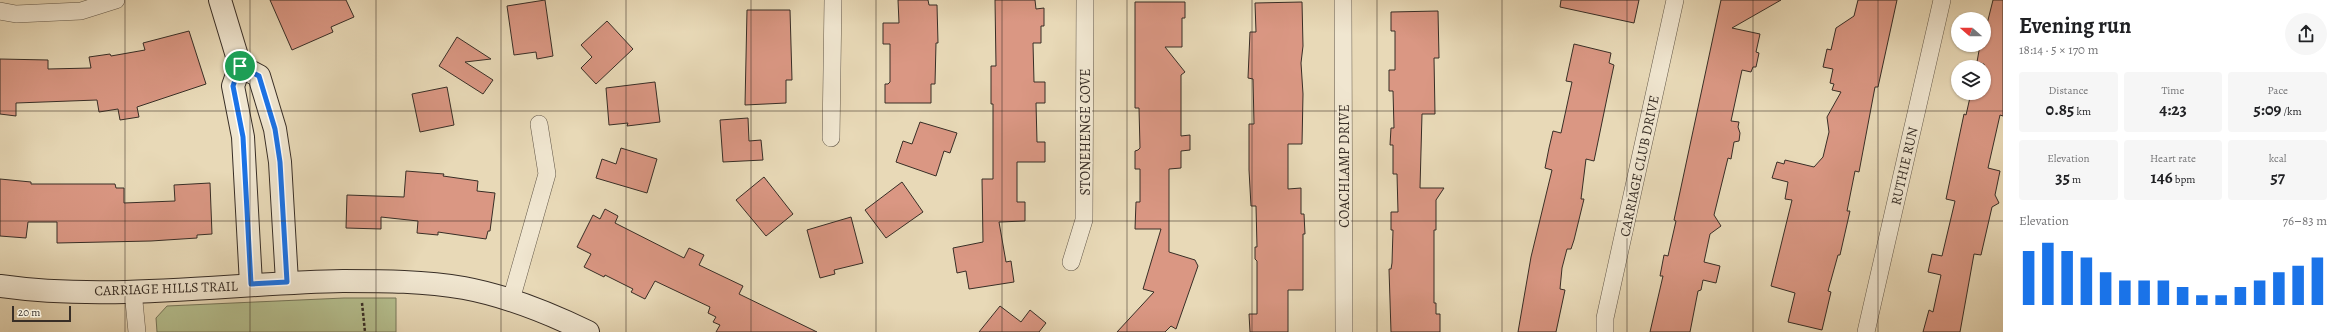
<!DOCTYPE html>
<meta charset="utf-8">
<style>
:root{--surface:#fff;--page:#f6f6f6;--text:#202124;--muted:#757577;--accent:#1a73e8}
body{margin:0;font-family:Alegreya,serif;background:var(--page);color:var(--text);height:100vh;display:flex;flex-direction:column;font-size:15px;white-space:nowrap}
*{box-sizing:border-box;margin:0}
p{font-size:13px;color:var(--muted)}
.icon{flex:none;width:22px;height:22px;fill:none;stroke:currentColor;stroke-width:2;stroke-linecap:round;stroke-linejoin:round}
.map{position:relative;flex:1;overflow:hidden}
.drawer{display:flex;flex-direction:column;background:var(--surface);width:340px}
.drawer>*{flex:none}
.needle{width:26px;rotate:290deg}
.controls{position:absolute;left:1951px;top:12px;display:grid;gap:8px}
.controls a{display:grid;place-items:center;width:40px;height:40px;border-radius:50%;background:var(--surface);box-shadow:0 1px 3px #0004;font-size:20px}
.scale{position:absolute;left:12px;bottom:10px;width:59px;box-sizing:border-box;padding-left:4px;border:2px solid #382e26;border-top:0;font-size:11px;line-height:14px;white-space:nowrap;color:#382e26;-webkit-text-stroke:3px #f0e6d0;paint-order:stroke}
.pin{position:absolute;display:grid;place-items:center;width:34px;height:34px;color:#fff;margin:-17px;border:2px solid #fff;border-radius:50%;box-shadow:0 1px 4px #0007}
.round{display:grid;place-items:center;flex:none;width:42px;height:42px;border-radius:21px;background:var(--page)}
.summary{display:flex;align-items:center;justify-content:space-between;height:68px;padding:0 16px}
h1{font-size:22px;font-weight:700;line-height:30px}
.figures{display:grid;grid-template-columns:repeat(3,1fr);gap:6px;height:68px;padding:4px 16px}
.figures div{display:grid;align-content:center;border-radius:4px;background:var(--page);text-align:center}
.figures b{font-size:17px;font-weight:700}
.figures small{font-size:11px;font-weight:400}
.figures p{font-size:11px}
.chart{height:112px;padding:8px 16px}
.chart p{display:flex;justify-content:space-between}
.chart svg{width:100%;height:72px;margin-top:4px;stroke:var(--accent);stroke-width:6}
main{display:flex;flex:1;min-height:0}
.map>svg:first-child{display:block}
.green{fill:#b5bf8f;stroke:#76765a}
.building{fill:#da9783;stroke:#382e26}
.lines{fill:none;stroke-linecap:round;stroke-linejoin:round}
.street-casing{stroke:#64594a;stroke-width:18}
.secondary-casing{stroke:#382e26;stroke-width:24}
.path{stroke:#382e26;stroke-width:2.5;stroke-dasharray:3 2;stroke-linecap:butt}
.street{stroke:#f0e6d0;stroke-width:17}
.secondary{stroke:#f0e6d0;stroke-width:22}
.route-casing{stroke:#fff;stroke-width:8}
.route{stroke:#1a73e8;stroke-width:5}
.grid{fill:none;stroke:#382e26;stroke-width:1;stroke-opacity:0.55}
.labels{text-anchor:middle;stroke-width:4;stroke-linejoin:round;paint-order:stroke}
.street-label{font-size:14px;fill:#382e26;stroke:#f0e6d0}
</style>
<main>
<div class="map">
<svg width="2003" height="332" viewBox="0 0 2003 332">
<rect width="100%" height="100%" fill="#e8d9b7"/>
<filter id="stains"><feTurbulence type="fractalNoise" baseFrequency=".005" numOctaves="4"/><feColorMatrix values="0 0 0 0 .2 0 0 0 0 .09 0 0 0 0 .02 0 0 0 .5 -.17"/></filter>
<radialGradient id="worn" r=".72"><stop offset=".6" stop-color="#630" stop-opacity="0"/><stop offset="1" stop-color="#630" stop-opacity=".3"/></radialGradient>
<!-- green -->
<path class="green" d="M344 298H396V332H157L156 318 167 306Z"/>
<!-- building -->
<g class="building">
<path d="M270 0H346L354 17 331 27 333 32 292 50Z"/>
<path d="M545 0 553 56 537 59 536 52 514 55 507 6Z"/>
<path d="M898 0H928L929 5H937L938 43H936L935 84H931V103H885V84H888L890 82V44H883V23H899Z"/>
<path d="M995 0H1035L1036 9 1044 8V26H1041V43H1033L1034 82H1045V103H1036L1037 142H1045V162H1017V202H1025V221L999 222 1006 262 1011 261 1014 282 969 289 966 271 957 273 953 248 983 242 982 179H993V104H991V66H996Z"/>
<path d="M1561 0H1639L1634 23 1560 7Z"/>
<path d="M1721 0H1781L1732 28 1760 34 1756 52 1759 53 1756 67H1753L1751 72 1742 70 1731 121 1739 122 1738 127 1740 133 1739 141 1734 142 1731 159 1728 158 1714 215 1721 226 1710 234 1704 262 1720 266 1716 283 1703 280 1701 290 1698 291 1690 332H1650L1663 276H1660L1664 255 1668 256 1676 221 1674 220Z"/>
<path d="M1858 0H1897L1878 87H1875L1859 172 1855 171 1847 211H1850L1840 255H1838L1828 291 1831 292 1822 330 1788 322 1795 293 1771 286 1792 200 1785 199 1788 182 1772 178 1777 162 1784 164 1785 160 1814 167 1823 157 1829 132 1827 117 1841 92 1832 90 1834 84 1830 83 1833 69 1823 67 1827 49 1831 50 1836 28 1854 16Z"/>
<path d="M1993 0H2003V116L2000 115 1988 168 2000 171 1995 195 1999 203 1992 207 1981 255 1974 254 1960 332H1923L1929 310 1933 312 1941 275 1928 272 1932 254 1942 256 1955 201 1946 199 1964 114 1966 115 1971 93H1984V64L1977 62 1980 45H1984V24H1987Z"/>
<path d="M1135 2H1185V18H1182V47H1165L1185 72 1181 75V136L1190 135V150L1181 151V168L1169 169V252L1195 260 1198 266 1176 329 1171 326 1165 332H1117L1154 292 1143 289 1161 229H1135L1136 202H1140V169H1135V151L1138 150 1140 148 1139 108H1135Z"/>
<path d="M1302 2 1303 46 1301 63 1303 94 1302 144H1288V189L1301 188V214H1304L1305 234H1303V290H1288V332H1250L1249 314H1257V261L1255 259V247H1257L1256 206H1251L1249 170V124H1254L1253 79 1248 78 1250 32H1256L1255 3Z"/>
<path d="M747 10H790L792 80H786V103L745 105Z"/>
<path d="M1438 11 1439 58H1434L1435 114H1422L1420 188H1444L1436 200V230H1434V303H1436V314H1440V332H1391L1389 269H1391L1392 263 1393 230H1391V212H1398L1397 174H1393V145H1390L1391 128H1394L1393 91H1389V70H1395V31H1391V12Z"/>
<path d="M607 21 633 49 596 84 581 68 592 57 581 45Z"/>
<path d="M189 31 206 84 137 107 139 117 120 120 118 109 99 112 97 100 16 103V116L0 114V59L48 60V69L91 68 89 57 110 54 111 56 145 50 143 43Z"/>
<path d="M457 37 491 59 465 62 493 80 483 94 439 66Z"/>
<path d="M1574 44 1611 53 1609 63 1614 65 1607 98 1594 161 1586 159 1581 199H1584L1574 240 1571 249H1567L1562 268 1560 289 1565 290 1556 332H1518L1531 257 1552 170 1545 168 1549 148 1553 131 1561 133 1572 82 1566 81Z"/>
<path d="M655 82 660 122 627 126 628 123 609 125 606 88Z"/>
<path d="M447 87 454 125 420 132 412 94Z"/>
<path d="M748 118 749 141 761 140 763 160 723 162 720 120Z"/>
<path d="M920 122 957 133 950 153 944 151 936 176 896 162 903 141 912 144Z"/>
<path d="M621 148 657 159 647 193 596 178 602 159 616 164Z"/>
<path d="M406 171 444 174 443 176 478 181 477 191 495 193 490 231H488L486 239 438 232V235L417 233 418 221 381 217V229L346 228 347 195 404 197Z"/>
<path d="M764 177 793 214 766 236 736 200Z"/>
<path d="M0 179 31 182V184H115L116 188H124V203L175 201 174 185 210 183 212 234 197 235V238L151 241 57 243V222H28L26 238 0 236Z"/>
<path d="M902 182 923 212 886 238 865 210Z"/>
<path d="M605 209 618 216 615 223 684 258 689 248 704 255 699 265 743 286 739 294 817 332H716L720 325 713 322 716 317 708 313 710 307 655 281 645 299 631 292 633 289 605 275 604 277 584 267 591 254 577 247 593 215 600 219Z"/>
<path d="M851 217 863 263 834 270 835 274 820 278 807 230Z"/>
<path d="M1000 306 1021 322 1030 310 1046 323 1039 332H979Z"/>
</g>
<g class="lines">
<defs>
<g id="street">
<path d="M1343 0 1344 332"/>
<path d="M0 11 16 14 81 11 116 0"/>
<path d="M831 138 833 0"/>
<path d="M1071 262 1084 220 1085 0"/>
<path d="M133 291 137 332"/>
<path d="M511 300 547 174 539 124"/>
<path d="M1605 332V318L1675 0"/>
<path d="M1866 332 1942 0"/>
</g>
<g id="secondary">
<path d="M220 0 240 66 233 86 243 137 251 284"/>
<path d="M240 66 259 76 275 129 280 162 287 282"/>
<path d="M0 286C111 302 231 283 343 281 384 281 424 281 464 288 507 296 549 313 588 332"/>
</g>
</defs>
<!-- street casing -->
<use href="#street" class="street-casing"/>
<!-- secondary casing -->
<use href="#secondary" class="secondary-casing"/>
<!-- path -->
<path class="path" d="M362 303 365 332"/>
<!-- street -->
<use href="#street" class="street"/>
<!-- secondary -->
<use href="#secondary" class="secondary"/>
</g>
<g class="lines">
<defs>
<path id="route" d="M240 66 259 76 275 129 280 162 287 282 251 284 243 137 233 86Z"/>
</defs>
<!-- route casing -->
<use href="#route" class="route-casing"/>
<!-- route -->
<use href="#route" class="route"/>
</g>
<!-- grid -->
<path class="grid" d="M125 0V332M250 0V332M376 0V332M501 0V332M626 0V332M751 0V332M876 0V332M1002 0V332M1127 0V332M1252 0V332M1377 0V332M1502 0V332M1627 0V332M1753 0V332M1878 0V332M0 111H2003M0 221H2003"/>
<g class="labels">
<!-- street labels -->
<g class="street-label">
<text transform="translate(1085 132) rotate(-90)" y="5">STONEHENGE COVE</text>
<text transform="translate(1344 166) rotate(-90)" y="5">COACHLAMP DRIVE</text>
<text transform="translate(1639 166) rotate(-78)" y="5">CARRIAGE CLUB DRIVE</text>
<text transform="translate(1904 166) rotate(-77)" y="5">RUTHIE RUN</text>
<text transform="translate(166 288) rotate(-2)" y="5">CARRIAGE HILLS TRAIL</text>
</g>
</g>
<rect width="100%" height="100%" filter="url(#stains)"/>
<rect width="100%" height="100%" fill="url(#worn)"/>
</svg>
<div class="controls">
<a><svg class="needle" viewBox="-14 -14 28 28"><path d="M0-13l5 13h-10z" fill="#e53935"/><path d="M0 13l5-13h-10z" fill="#757577"/></svg></a>
<a><svg class="icon" aria-label="layers" viewBox="0 0 24 24"><path d="M12 4l9 5-9 5-9-5zM3 14l9 5 9-5"/></svg></a>
</div>
<div class="scale">20 m</div>
<div class="pin" style="left:240px;top:66px;background:#1e9e55"><svg class="icon" aria-label="arrive" viewBox="0 0 24 24"><path d="M6 21V4h12l-3 4 3 4H6"/></svg></div>
</div>
<section class="drawer">
<div class="summary"><div><h1>Evening run</h1><p>18:14 · 5 × 170 m</p></div><a class="round"><svg class="icon" aria-label="share" viewBox="0 0 24 24"><path d="M12 15V3M7 8l5-5 5 5M5 13v7h14v-7"/></svg></a></div>
<div class="figures">
<div><p>Distance</p><b>0.85<small> km</small></b></div>
<div><p>Time</p><b>4:23</b></div>
<div><p>Pace</p><b>5:09<small> /km</small></b></div>
</div>
<div class="figures">
<div><p>Elevation</p><b>35<small> m</small></b></div>
<div><p>Heart rate</p><b>146<small> bpm</small></b></div>
<div><p>kcal</p><b>57</b></div>
</div>
<div class="chart"><p><span>Elevation</span>76–83 m</p>
<svg viewBox="0 0 160 44" preserveAspectRatio="none"><path d="M5 44V11M15 44V6M25 44V11M35 44V15M45 44V24M55 44V29M65 44V29M75 44V29M85 44V33M95 44V38M105 44V38M115 44V33M125 44V29M135 44V24M145 44V20M155 44V15"/></svg>
</div>
</section>
</main>
